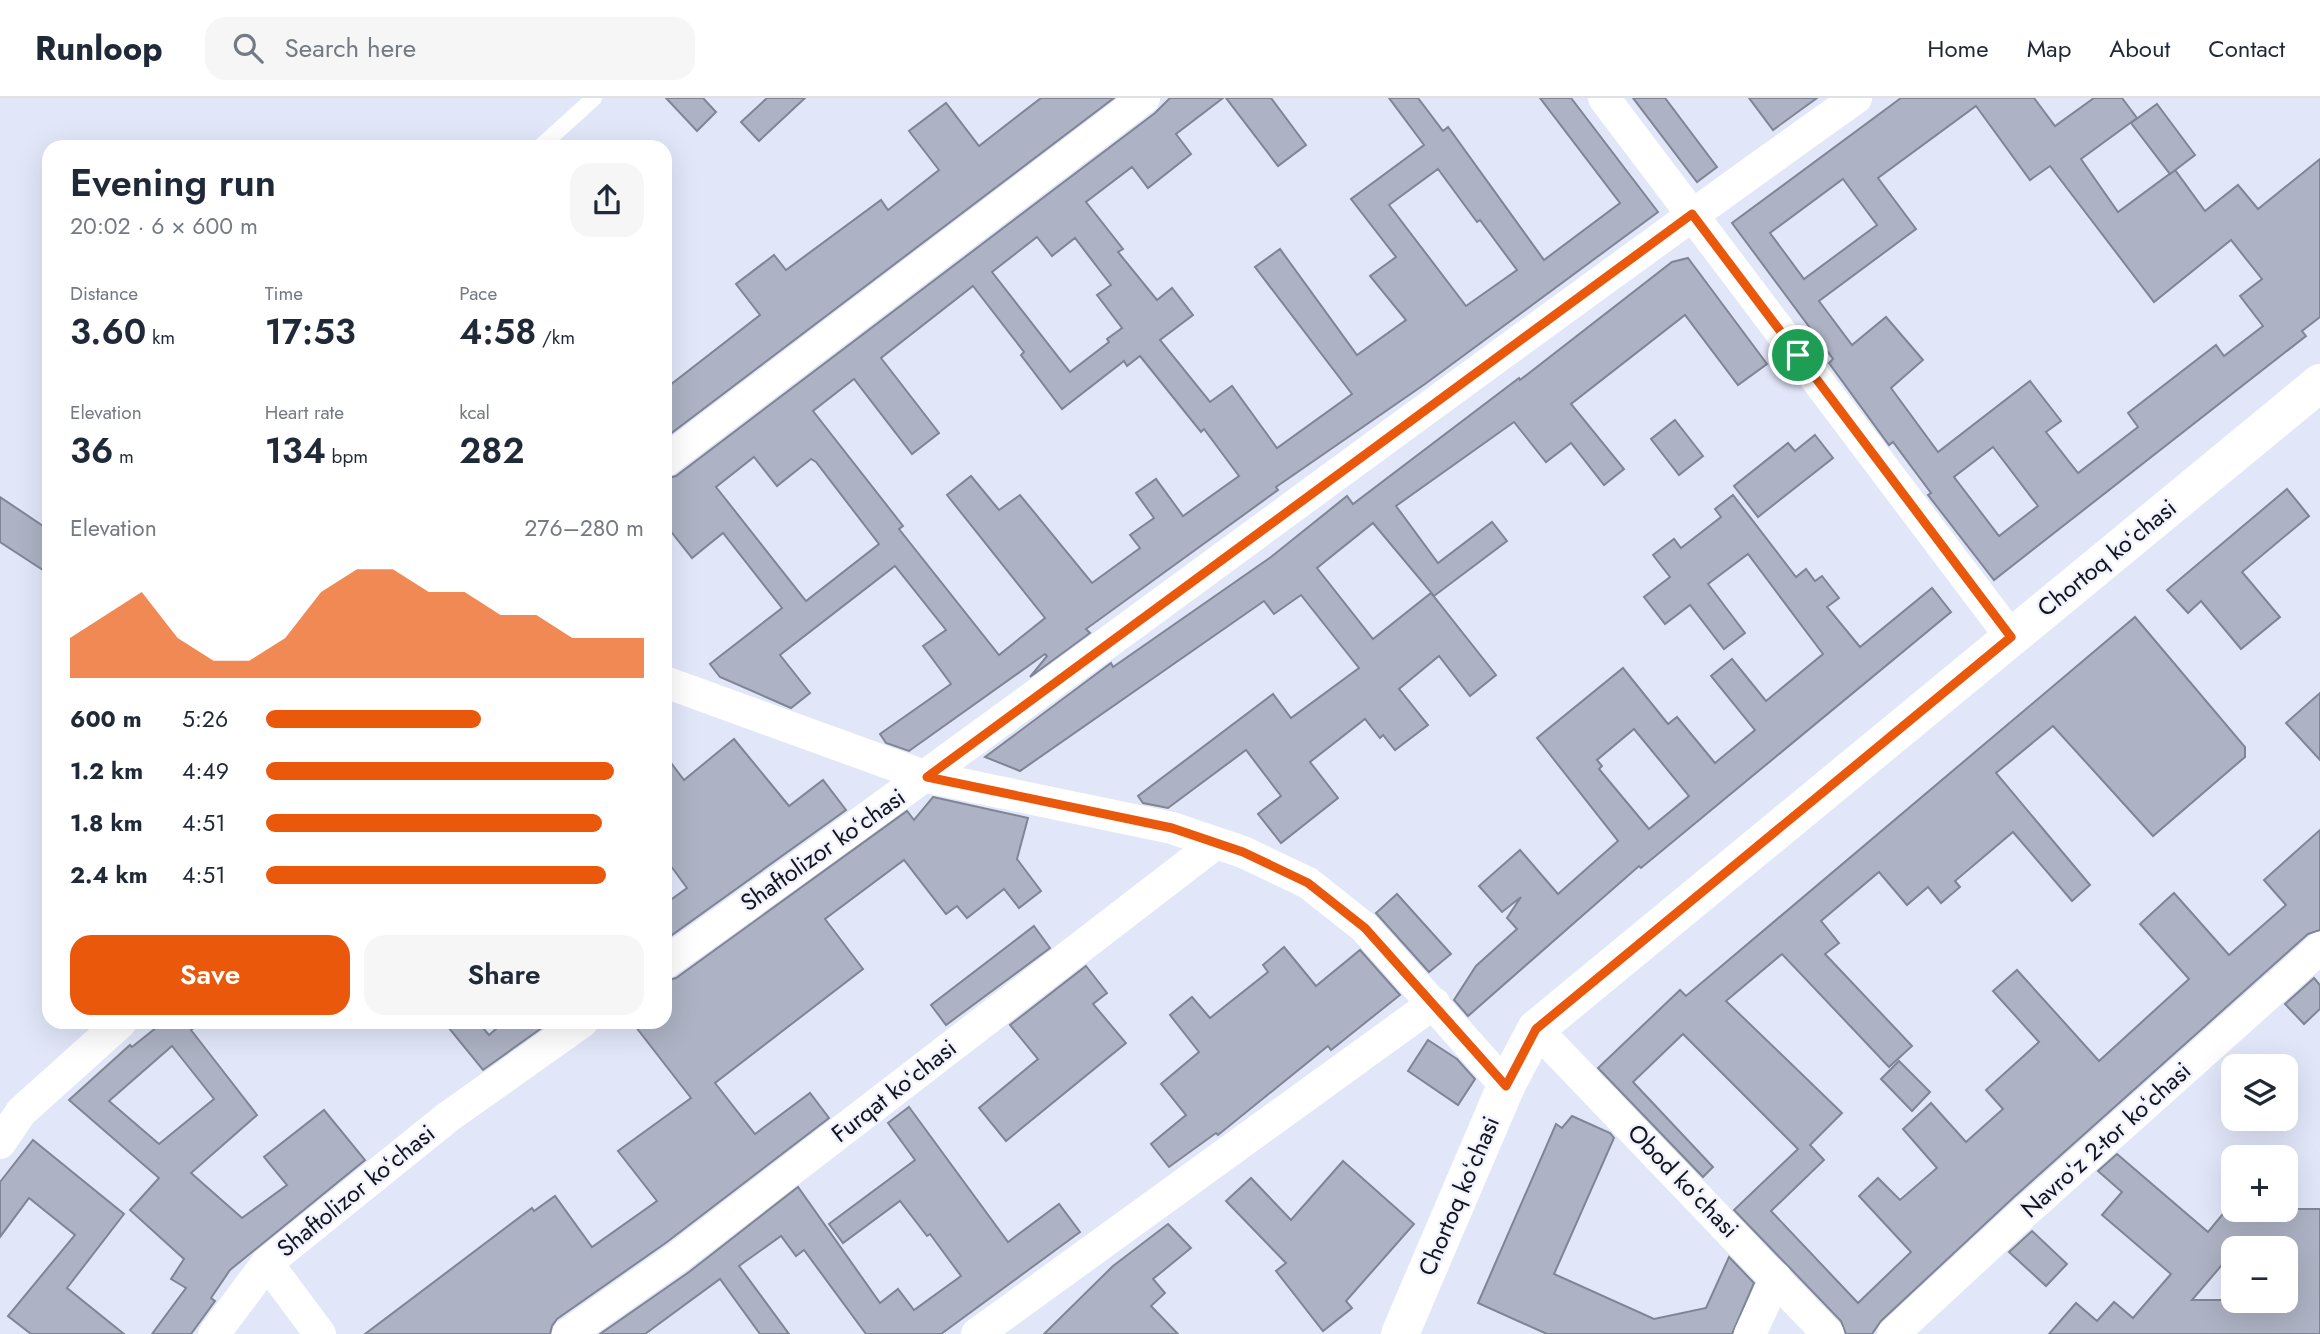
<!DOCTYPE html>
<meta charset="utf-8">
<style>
:root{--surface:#fff;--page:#f6f6f7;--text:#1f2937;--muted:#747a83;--line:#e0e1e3;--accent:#ea580c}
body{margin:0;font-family:Jost,sans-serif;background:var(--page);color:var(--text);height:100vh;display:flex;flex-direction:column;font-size:26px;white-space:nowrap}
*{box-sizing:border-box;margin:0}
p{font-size:23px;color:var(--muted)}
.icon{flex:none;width:38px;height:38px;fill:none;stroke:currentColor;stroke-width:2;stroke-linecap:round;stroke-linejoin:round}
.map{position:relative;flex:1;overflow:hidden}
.panel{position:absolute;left:42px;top:42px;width:630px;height:889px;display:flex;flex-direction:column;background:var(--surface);border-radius:21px;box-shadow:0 7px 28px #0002}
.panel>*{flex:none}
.fabs{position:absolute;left:2221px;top:956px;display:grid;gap:14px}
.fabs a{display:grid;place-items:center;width:77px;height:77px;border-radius:14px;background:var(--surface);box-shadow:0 7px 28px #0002;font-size:35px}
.pin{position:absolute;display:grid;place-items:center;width:60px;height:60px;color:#fff;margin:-30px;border:4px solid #fff;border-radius:50%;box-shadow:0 2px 7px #0007}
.round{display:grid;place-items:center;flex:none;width:74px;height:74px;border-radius:21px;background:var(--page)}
.head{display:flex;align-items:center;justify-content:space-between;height:119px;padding:0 28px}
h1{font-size:38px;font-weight:600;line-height:52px}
.stats{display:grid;grid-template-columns:repeat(3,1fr);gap:10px;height:119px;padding:7px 28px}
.stats div{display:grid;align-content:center}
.stats b{font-size:35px;font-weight:600}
.stats small{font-size:19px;font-weight:400}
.stats p{font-size:19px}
.chart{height:196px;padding:14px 28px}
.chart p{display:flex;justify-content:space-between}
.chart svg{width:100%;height:126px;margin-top:7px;fill:var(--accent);opacity:.7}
.primary-button{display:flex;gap:14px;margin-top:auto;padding:14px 28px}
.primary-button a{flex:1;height:80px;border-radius:21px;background:var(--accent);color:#fff;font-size:28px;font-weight:600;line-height:80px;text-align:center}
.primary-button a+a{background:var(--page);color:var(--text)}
ul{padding:0 28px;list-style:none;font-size:23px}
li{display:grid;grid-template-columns:112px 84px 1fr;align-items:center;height:52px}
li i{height:18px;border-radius:9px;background:var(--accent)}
header{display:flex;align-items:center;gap:42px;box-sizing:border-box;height:98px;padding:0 35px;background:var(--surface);border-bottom:2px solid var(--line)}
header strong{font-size:33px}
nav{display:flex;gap:38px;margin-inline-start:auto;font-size:24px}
.search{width:490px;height:63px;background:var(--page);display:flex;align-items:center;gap:18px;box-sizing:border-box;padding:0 24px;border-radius:21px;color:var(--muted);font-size:26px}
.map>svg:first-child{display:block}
.building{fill:#adb2c4;stroke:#808596;stroke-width:2;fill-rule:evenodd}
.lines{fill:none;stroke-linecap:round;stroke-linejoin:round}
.service{stroke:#fff;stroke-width:16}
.minor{stroke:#fff;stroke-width:32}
.secondary{stroke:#fff;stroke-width:38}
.route-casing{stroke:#fff;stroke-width:14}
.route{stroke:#ea580c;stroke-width:9}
.labels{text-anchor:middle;stroke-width:5;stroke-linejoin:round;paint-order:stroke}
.street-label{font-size:24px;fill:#12141a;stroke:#f0f3ff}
</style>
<header>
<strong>Runloop</strong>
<div class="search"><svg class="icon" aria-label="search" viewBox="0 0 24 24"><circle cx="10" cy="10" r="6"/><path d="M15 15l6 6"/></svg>Search here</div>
<nav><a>Home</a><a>Map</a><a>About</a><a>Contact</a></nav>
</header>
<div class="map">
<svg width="2320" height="1236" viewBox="0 0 2320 1236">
<rect width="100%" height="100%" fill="#e1e6f9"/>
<!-- building -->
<g class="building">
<path d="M666 0H703L716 14 697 33Z"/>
<path d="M767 0H805L759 43 741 24Z"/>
<path d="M1041 0H1114L665 340V291L760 217 736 186 774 157 786 172 881 102 888 112 939 72 909 33 946 5 979 48Z"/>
<path d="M1170 0H1223L1176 36 1191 56 1148 90 1132 69 1086 104 1123 151 1118 154 1157 202 1172 190 1193 217 1160 242 1210 304 1232 288 1277 350 1352 296 1255 169 1280 151 1357 257 1406 222 1370 178 1396 159 1351 101 1424 47 1389 0H1418L1443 33 1448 29 1544 162 1620 105 1540 0H1571L1658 114 1425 286 1276 389 1278 392 1086 531 1090 535 1030 579 1047 558 1045 556 909 653 886 645 880 636 951 586 923 548 946 532 895 468 780 557 810 595 791 610 720 579 710 566 782 510 723 435 692 460 665 426V381L676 378 1155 15ZM1438 71 1477 124 1480 122 1517 172 1466 208 1389 107ZM1037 139 1052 158 1075 140 1111 187 1097 197 1122 230 1107 241 1109 244 1070 274 992 174ZM973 188 1024 254 1021 257 1062 311 1124 263 1127 268 1140 258 1201 334 1204 331 1239 378 1183 418 1156 381 1136 395 1154 420 1130 437 1140 450 1092 485 1020 397 999 412 971 378 947 397 1045 520 999 557 899 431 903 428 813 313 854 281 912 356 939 335 881 260ZM754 359 777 388 811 361 816 364 879 446 806 503 716 389Z"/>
<path d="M1226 0H1271L1306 47 1278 68Z"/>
<path d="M1633 0H1665L1717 69 1697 84Z"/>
<path d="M1749 0H1817L1773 32Z"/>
<path d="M1901 0H2034L2055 28 2094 0H2122L2137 20 2081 61 2118 114 2175 72 2205 113 2238 87 2258 111 2320 61V219L2302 233 2306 238 1994 482 1928 397 1931 395 1893 344 1889 347 1829 265 1833 261 1732 125ZM1976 8 2030 82 2050 68 2154 204 2231 142 2262 181 2240 198 2263 228 2224 258 2216 247 2128 315 2138 329 2078 375 2046 334 2061 323 2030 283 1938 354 1891 290 1923 262 1886 219 1852 247 1819 203 1916 131 1878 80ZM1843 81 1877 127 1804 181 1770 135ZM1993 349 2038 408 1999 438 1954 379Z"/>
<path d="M2157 6 2195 57 2170 76 2131 25Z"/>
<path d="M1688 160 1767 266 1738 287 1685 217 1571 306 1624 371 1604 387 1571 345 1546 364 1514 324 1396 408 1438 465 1492 424 1507 443 1434 498 1373 425 1317 470 1373 541 1431 495 1496 577 1470 598 1439 558 1399 591 1428 627 1395 652 1383 637 1380 640 1365 621 1310 664 1338 700 1281 745 1258 716 1281 698 1246 652 1168 710 1143 705 1138 698 1273 596 1291 620 1359 570 1301 497 1274 516 1264 503 1020 673 985 659 1111 565 1113 569 1271 459 1347 398 1353 406 1519 280 1520 282 1672 164Z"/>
<path d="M1675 322 1703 358 1679 377 1651 341Z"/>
<path d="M1815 337 1833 360 1758 419 1734 388 1788 345 1795 353Z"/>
<path d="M2287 391 2309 418 2242 474 2280 519 2241 551 2201 503 2188 515 2167 492Z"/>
<path d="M1733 397 1796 479 1806 471 1815 483 1822 478 1839 500 1827 509 1860 549 1932 490 1951 514 1641 770 1639 768 1468 918 1454 902 1476 868 1517 831 1507 820 1521 799 1502 814 1479 788 1520 752 1558 796 1618 743 1537 640 1623 570 1668 626 1677 619 1715 665 1755 632 1711 578 1732 561 1766 603 1823 556 1748 456 1708 486 1745 535 1724 551 1690 507 1665 526 1644 499 1670 479 1653 457 1674 441 1681 450 1721 419 1715 411ZM1634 631 1689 698 1649 731 1599 671 1602 668 1597 662Z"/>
<path d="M0 399 49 432V476L0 444Z"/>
<path d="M2135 519 2245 649V659L2153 738 2053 628 1996 675 2090 787 2072 803 2013 734 1955 783 1960 789 1941 805 1928 789 1907 807 1879 774 1821 823 1839 845 1825 856 1912 948 1889 969 1782 856 1726 903 1842 1015 1810 1047 1824 1062 1771 1113 1858 1205 1911 1154 1859 1098 1878 1080 1900 1102 1937 1070 1903 1031 1931 1005 1966 1044 2003 1011 1986 992 2039 944 1993 893 2017 872 2099 963 2189 881 2140 826 2174 795 2229 857 2286 807 2264 782 2320 732V832L2308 836 2014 1099 1881 1223 1872 1236H1846L1841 1223 1734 1112 1798 1051 1683 936 1633 984 1713 1069 1703 1079 1598 970 1680 892 1686 898Z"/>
<path d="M2320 595V662L2286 625Z"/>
<path d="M734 641 789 708 823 682 846 712 665 842V806L687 790 665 760V657L684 682Z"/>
<path d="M933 699 1028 720 1017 761 1041 793 1019 810 1004 791 967 820 957 808 946 816 904 762 825 821 863 871 715 985 755 1036 810 995 829 1020 667 1144 557 1221 552 1228 550 1236H365L532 1110 534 1113 555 1098 592 1149 657 1103 618 1053 691 1000 632 924H665V883L676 880 907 713 914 722Z"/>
<path d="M1397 796 1451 856 1429 874 1376 815Z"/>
<path d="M1034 828 1050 850 946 927 931 907Z"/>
<path d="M1284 849 1316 888 1360 852 1400 897 1331 952 1328 948 1218 1037 1216 1035 1169 1069 1151 1046 1186 1017 1161 986 1199 954 1170 917 1192 899 1210 920 1268 874 1263 867Z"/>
<path d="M1086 868 1107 895 1093 906 1126 945 1006 1043 979 1010 1038 961 1010 927Z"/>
<path d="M2314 880 2320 887V911L2304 926 2285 906Z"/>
<path d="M153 924H201L191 932 257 1017 191 1075 242 1120 287 1087 264 1059 324 1012 365 1062 230 1172 211 1200 215 1203 191 1236H152L186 1190 171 1181 184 1161 130 1112 159 1080 69 1002 130 947 132 949 157 929ZM172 948 214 1001 159 1046 109 1003Z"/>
<path d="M444 924H478L489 937 504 924H550L483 972Z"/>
<path d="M1428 942 1457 961 1475 981 1458 1007 1408 973Z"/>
<path d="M1899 963 1930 994 1912 1013 1881 981Z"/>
<path d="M909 1009 1008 1144 1059 1106 1080 1134 941 1236H866L804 1152 796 1158 781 1138 739 1168 789 1236H760L720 1181 645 1236H600L689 1174 798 1089 880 1205 898 1191 914 1212 961 1178 930 1136 927 1138 900 1103 843 1145 829 1126 915 1062 888 1025Z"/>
<path d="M1572 1018 1610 1035 1614 1040 1554 1176 1654 1221 1706 1210 1729 1159 1754 1185 1732 1236H1547L1478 1205 1556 1026 1562 1030Z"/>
<path d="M33 1042 124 1116 67 1190 124 1236H31L8 1218 75 1137 29 1100 0 1139V1084Z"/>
<path d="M2117 1056 2208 1134 2227 1111H2320V1236H2049L2076 1205 2097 1223 2114 1204 2133 1220 2171 1176 2102 1117 2122 1094 2098 1073ZM2233 1150H2286V1202H2192L2233 1154Z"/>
<path d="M1343 1063 1414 1126 1346 1203 1352 1210 1323 1233 1276 1173 1286 1165 1226 1103 1251 1080 1291 1122Z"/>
<path d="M1168 1126 1191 1150 1153 1181 1165 1195 1151 1208 1178 1236H1044L1113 1168Z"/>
<path d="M2032 1133 2067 1166 2046 1188 2009 1154Z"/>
</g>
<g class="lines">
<!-- service -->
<path class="service" d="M540 49 594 0"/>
<!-- minor -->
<g class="minor">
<path d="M1604 0 2011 539"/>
<path d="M665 363 1144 0"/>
<path d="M665 584 927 679 1172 730 1243 754 1308 785 1365 830 1506 988"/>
<path d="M665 865C1065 581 1456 284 1856 0"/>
<path d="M1536 931 1828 1236"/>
<path d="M0 1045 21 1014 121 924"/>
<path d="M267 1165 320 1236"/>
<path d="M214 1236 267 1165 448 1019 582 924"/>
<path d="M568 1236 678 1159 1216 745"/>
<path d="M977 1236 1434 905"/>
<path d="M1750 1236 1776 1180"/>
<path d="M1893 1236 2026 1113 2320 850"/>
</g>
<!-- secondary -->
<path class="secondary" d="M1400 1236 1506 988 1536 931 2320 285"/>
</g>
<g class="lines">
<defs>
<path id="route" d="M1692 116 2011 539 1536 931 1506 988 1365 830 1308 785 1243 754 1172 730 927 679Z"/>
</defs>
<!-- route casing -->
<use href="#route" class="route-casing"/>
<!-- route -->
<use href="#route" class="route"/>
</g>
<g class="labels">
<!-- street labels -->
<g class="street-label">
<text transform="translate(2107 460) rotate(-39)" y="8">Chortoq koʻchasi</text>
<text transform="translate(823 752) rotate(-35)" y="8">Shaftolizor koʻchasi</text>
<text transform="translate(894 993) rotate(-38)" y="8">Furqat koʻchasi</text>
<text transform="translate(2106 1042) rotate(-42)" y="8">Navroʻz 2-tor koʻchasi</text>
<text transform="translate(1683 1083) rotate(46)" y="8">Obod koʻchasi</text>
<text transform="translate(356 1093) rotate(-39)" y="8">Shaftolizor koʻchasi</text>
<text transform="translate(1459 1098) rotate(-67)" y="8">Chortoq koʻchasi</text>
</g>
</g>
</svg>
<div class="fabs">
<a><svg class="icon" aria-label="layers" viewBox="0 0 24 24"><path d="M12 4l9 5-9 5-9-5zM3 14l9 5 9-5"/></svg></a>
<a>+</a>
<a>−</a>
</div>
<div class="pin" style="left:1798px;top:257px;background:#1e9e55"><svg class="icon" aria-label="arrive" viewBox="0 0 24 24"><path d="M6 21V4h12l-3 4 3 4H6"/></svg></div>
<section class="panel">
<div class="head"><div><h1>Evening run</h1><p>20:02 · 6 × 600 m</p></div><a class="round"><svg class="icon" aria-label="share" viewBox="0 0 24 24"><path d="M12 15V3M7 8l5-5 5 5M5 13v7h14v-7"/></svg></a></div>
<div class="stats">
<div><p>Distance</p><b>3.60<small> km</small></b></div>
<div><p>Time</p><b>17:53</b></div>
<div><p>Pace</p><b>4:58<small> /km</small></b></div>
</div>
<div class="stats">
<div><p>Elevation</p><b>36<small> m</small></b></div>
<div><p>Heart rate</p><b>134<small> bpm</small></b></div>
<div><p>kcal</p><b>282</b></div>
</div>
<div class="chart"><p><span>Elevation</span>276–280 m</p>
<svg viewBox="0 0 160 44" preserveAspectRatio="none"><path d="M0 44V30L10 22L20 14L30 30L40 38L50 38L60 30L70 14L80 6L90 6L100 14L110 14L120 22L130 22L140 30L150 30L160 30V44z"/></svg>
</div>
<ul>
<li><b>600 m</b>5:26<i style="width:57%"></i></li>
<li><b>1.2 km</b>4:49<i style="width:92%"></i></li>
<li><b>1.8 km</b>4:51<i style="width:89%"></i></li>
<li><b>2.4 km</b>4:51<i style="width:90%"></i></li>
</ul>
<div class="primary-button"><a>Save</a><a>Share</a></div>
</section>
</div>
